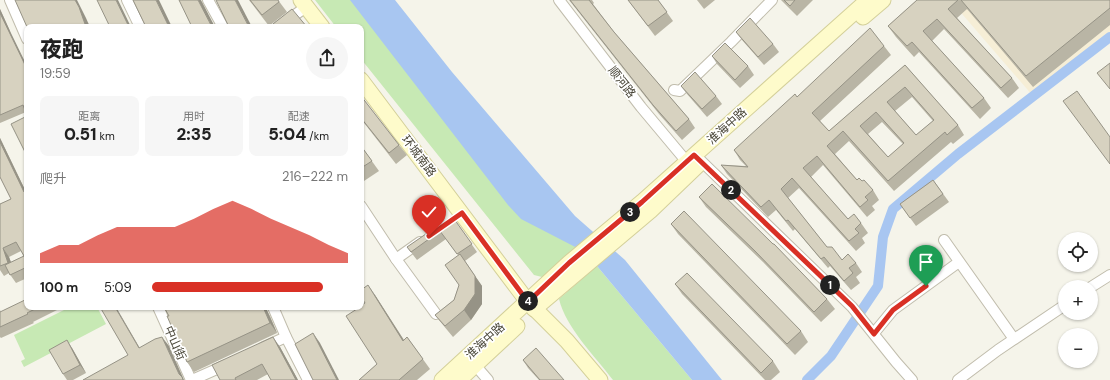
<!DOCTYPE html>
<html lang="zh">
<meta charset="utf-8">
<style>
:root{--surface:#fff;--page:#f6f6f6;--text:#222;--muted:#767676;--accent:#d93025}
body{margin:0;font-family:"DM Sans","Noto Sans SC",sans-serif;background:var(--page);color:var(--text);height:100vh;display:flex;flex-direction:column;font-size:15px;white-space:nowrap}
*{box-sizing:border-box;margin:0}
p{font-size:13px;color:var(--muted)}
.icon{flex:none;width:22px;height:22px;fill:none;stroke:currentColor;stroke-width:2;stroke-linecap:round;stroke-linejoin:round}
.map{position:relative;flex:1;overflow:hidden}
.details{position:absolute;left:24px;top:24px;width:340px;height:286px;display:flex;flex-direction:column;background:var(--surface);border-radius:8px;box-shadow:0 1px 3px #0004}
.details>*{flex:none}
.tools{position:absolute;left:1058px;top:232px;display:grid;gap:8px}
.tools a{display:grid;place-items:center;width:40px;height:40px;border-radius:50%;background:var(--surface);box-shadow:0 1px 3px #0004;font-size:20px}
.pin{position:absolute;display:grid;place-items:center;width:34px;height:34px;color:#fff;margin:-41px -17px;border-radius:50% 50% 50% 0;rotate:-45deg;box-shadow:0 0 4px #0007}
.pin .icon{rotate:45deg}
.km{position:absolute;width:20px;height:20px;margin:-10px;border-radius:50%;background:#222;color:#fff;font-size:11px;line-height:20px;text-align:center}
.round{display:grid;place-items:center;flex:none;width:42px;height:42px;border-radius:21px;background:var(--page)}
.headline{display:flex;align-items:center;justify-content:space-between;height:68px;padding:0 16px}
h1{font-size:22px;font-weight:800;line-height:30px}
.figures{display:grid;grid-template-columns:repeat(3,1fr);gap:6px;height:68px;padding:4px 16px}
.figures div{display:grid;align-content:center;border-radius:8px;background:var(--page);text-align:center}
.figures b{font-size:17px;font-weight:800}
.figures small{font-size:11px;font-weight:400}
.figures p{font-size:11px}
.chart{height:112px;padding:8px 16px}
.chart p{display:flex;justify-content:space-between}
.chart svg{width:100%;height:72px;margin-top:4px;fill:var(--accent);opacity:.7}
ul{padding:0 16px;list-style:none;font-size:13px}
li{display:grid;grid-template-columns:64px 48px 1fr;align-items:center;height:30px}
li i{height:10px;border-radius:5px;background:var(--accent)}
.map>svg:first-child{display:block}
.commercial{fill:#f6eed6}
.green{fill:#c7e9b4}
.water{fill:#a8c6f1}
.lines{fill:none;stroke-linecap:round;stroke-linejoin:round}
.canal{stroke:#a8c6f1;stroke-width:10}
.minor-casing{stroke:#c1bdad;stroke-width:12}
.secondary-casing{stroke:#d4d09a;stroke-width:17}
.minor{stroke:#fff;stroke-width:10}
.secondary{stroke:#fefbcb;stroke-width:15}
.wall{fill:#b9b5a5;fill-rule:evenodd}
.shaded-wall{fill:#969386}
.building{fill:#d7d2c0;stroke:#969386;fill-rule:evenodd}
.route-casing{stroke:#fff;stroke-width:8}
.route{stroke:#d93025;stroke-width:5}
.labels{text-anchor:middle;stroke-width:3.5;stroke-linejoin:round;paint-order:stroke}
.street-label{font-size:12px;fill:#494638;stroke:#fff}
</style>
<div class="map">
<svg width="1110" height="380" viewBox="0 0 1110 380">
<rect width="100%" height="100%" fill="#f5f4ea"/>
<!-- commercial -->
<path class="commercial" d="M950 0H1110V37L1033 96Z"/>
<!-- green -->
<g class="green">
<path d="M315 0H355L578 246 555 271 542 277 534 275 361 59V27H336Z"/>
<path d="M597 266 692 380H613C595 356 566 328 559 299Z"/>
<path d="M70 307H97L106 324 24 367 21 361 25 359 14 335Z"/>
</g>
<!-- water -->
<path class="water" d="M350 0H395L452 72 575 216 625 260 722 380H692L597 266 583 251 521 219 508 205Z"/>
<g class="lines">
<!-- canal -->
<path class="canal" d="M807 380 831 356 878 286 883 237 893 209 958 154 1110 37"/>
<defs>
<g id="minor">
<path d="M10 0 27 39"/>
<path d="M127 0 140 27"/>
<path d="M208 0 223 27"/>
<path d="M559 0 641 107 687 162"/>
<path d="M278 27 306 7"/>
<path d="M674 90 680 91 731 42 772 0"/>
<path d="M696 156 852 307 896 362 912 380"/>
<path d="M361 206 396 259 420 242"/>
<path d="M944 240 1014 339"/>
<path d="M396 259 436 314"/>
<path d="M1091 287 1110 275"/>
<path d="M158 307 191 380"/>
<path d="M273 307 286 337 308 380"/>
<path d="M874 333 893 310 959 262"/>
<path d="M264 347 286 337"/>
<path d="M475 365 488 380"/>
<path d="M192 380 226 365"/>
<path d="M958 380 998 350 1065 305"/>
</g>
<g id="secondary">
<path d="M301 0 322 27"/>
<path d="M863 17 883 0"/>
<path d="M361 80 528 302 567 341 600 380"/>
<path d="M534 309 650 211 699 164"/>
<path d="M442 380 569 263 642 202 868 0"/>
<path d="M459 380 517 326"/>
</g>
</defs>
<!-- minor casing -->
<use href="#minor" class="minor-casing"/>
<!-- secondary casing -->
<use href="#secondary" class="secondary-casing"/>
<!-- minor -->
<use href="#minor" class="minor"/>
<!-- secondary -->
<use href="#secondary" class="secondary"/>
</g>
<!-- wall -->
<g class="wall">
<path d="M249 0H278L287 12 269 26Z"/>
<path d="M569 0H592L594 3 593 4 614 32 689 119 695 128 682 140 659 114Z"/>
<path d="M628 0H658L673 21 655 36Z"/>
<path d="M697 0H715L704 9Z"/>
<path d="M781 0H813L797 16Z"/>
<path d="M917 0H1110V25L1033 87 967 9 957 18 1012 78 1019 88 1008 98 944 29 932 41 984 98 991 108 980 119 919 52 914 57 896 37 888 26Z"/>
<path d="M0 9 10 31 26 112 0 123Z"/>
<path d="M736 32 773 44 779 52 764 65 742 40Z"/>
<path d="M884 46 891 55 820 121 829 131 905 65 958 125 964 135 953 144 951 142 894 191 849 141 835 154 857 180 862 181 873 190 879 200 872 206 875 210 867 217 823 165 811 177 848 219 861 223 868 233 862 238 865 243 856 251 799 188 788 198 827 247 842 260 856 263 862 272 856 277 860 283 851 290 830 266 828 268 795 229 793 231 776 210 768 217 727 174 721 165 746 166 740 160 734 150 797 97ZM912 97 933 121 916 135 895 111ZM882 122 903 144 888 157 868 134Z"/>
<path d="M712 56 748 66 754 75 740 88 717 64Z"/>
<path d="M681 86 716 96 722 104 707 117 687 94Z"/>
<path d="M361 96 399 145 407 155 396 164 361 119Z"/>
<path d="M0 138 26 192 27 193V278L16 283 9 273 4 276 0 270V204L11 199 0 177ZM21 251 24 256 11 262 9 257Z"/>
<path d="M361 146 379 171 361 183Z"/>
<path d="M933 180 949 202 916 226 900 204Z"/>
<path d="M699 197 773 244 827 299 835 309 821 322 763 262 706 207Z"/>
<path d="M452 216 477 252 465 261 482 286V304L471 320 453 337 443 325 435 315 454 300 459 285 458 255 446 239 417 260 407 247Z"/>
<path d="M671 224 801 331 808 342 795 355 678 234Z"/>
<path d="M675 284 773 361 780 372 771 380H765L682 294Z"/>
<path d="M375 295 404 340 407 337 430 369 417 380H359L377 364 365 303Z"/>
<path d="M27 307H63L33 322 34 323 1 338 0 337V310L1 312Z"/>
<path d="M164 307H265L270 316 277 333 194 372 187 362 169 316Z"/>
<path d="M280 347 298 380H271L268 374 257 380H220Z"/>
<path d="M72 348 86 373 73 380H67L63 374Z"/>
<path d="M523 360 564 380H539L528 368Z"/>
</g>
<!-- shaded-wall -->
<g class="shaded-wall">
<path d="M75 0H77L86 18 90 27H86Z"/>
<path d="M116 0H118L131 27H129Z"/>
<path d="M156 0H159L172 27H169Z"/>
<path d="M198 0H201L215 27H212Z"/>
<path d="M235 0H238L252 27H249Z"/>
<path d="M0 9 10 31 27 66V69L5 25 0 13Z"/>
<path d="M0 138 27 194 24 192 0 142Z"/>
<path d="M3 248 9 257 14 271 8 263Z"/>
<path d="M475 276 482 286V304L471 320 464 310Z"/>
<path d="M368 285 375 295 410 350 403 341Z"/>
<path d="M115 307H116L145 357 139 348Z"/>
<path d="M263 307H265L266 308 277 333 270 323Z"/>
<path d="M313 333 320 343 339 380H337Z"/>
<path d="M162 337 169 346 184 380H183L179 374Z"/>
<path d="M273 337 280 347 298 380H296Z"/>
<path d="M67 340 72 348 86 373 80 365Z"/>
</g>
<!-- building -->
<g class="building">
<path d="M15 0H75L79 7 86 27H27Z"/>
<path d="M97 0H116L129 27H110Z"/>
<path d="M133 0H156L169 27H146Z"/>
<path d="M179 0H198L212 27H192Z"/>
<path d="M216 0H235L249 27H229Z"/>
<path d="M250 0H278L279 2 262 15Z"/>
<path d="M570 0H589L614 32 689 119 676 131 653 105Z"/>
<path d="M628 0H658L667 12 648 26Z"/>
<path d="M784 0H795L790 6Z"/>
<path d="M917 0H958L948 9 1012 78 1001 88 937 19 923 31 984 98 972 108 912 42 907 46 888 26Z"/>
<path d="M961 0H1110V8L1026 76Z"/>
<path d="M292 9 307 27H275L273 24Z"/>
<path d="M0 13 27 69V115L23 105 0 115Z"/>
<path d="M750 18 773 44 758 57 736 32Z"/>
<path d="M870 28 884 46 812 113 829 131 905 65 958 125 947 135 945 132 888 181 843 131 827 146 857 180 859 178 862 181 864 180 873 190 865 197 868 200 860 207 817 156 803 168 848 219 854 214 861 223 855 229 859 233 849 241 792 178 781 189 827 247H832L842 260 848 254 856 263 849 268 853 273 844 281 824 257 821 259 788 220 786 221 769 200 761 207 721 165 748 167 734 150 795 94 797 97ZM905 87 934 120 916 135 887 102ZM876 112 904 143 888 157 860 126Z"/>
<path d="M725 43 748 66 735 80 712 56Z"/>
<path d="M1110 63V89L1097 73Z"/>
<path d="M695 72 716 96 702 109 681 86Z"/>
<path d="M1077 91 1110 137V164L1063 101Z"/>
<path d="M361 96 399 145 389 153 361 118Z"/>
<path d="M27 116V156L11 124Z"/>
<path d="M0 142 24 192 26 191 27 193V267L10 275 5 265 24 256 16 242 3 248 8 263 0 266V204L11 199 0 177Z"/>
<path d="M361 146 372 161 361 168Z"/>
<path d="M933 180 943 194 910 218 900 204Z"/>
<path d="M712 184 773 244H774L827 299 814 312 755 251 699 197Z"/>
<path d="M684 211 801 331 787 344 671 224Z"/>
<path d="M452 216 472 244 457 254 440 231 411 252 407 247Z"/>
<path d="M460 254 475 276V294L464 310 445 326 435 315 454 300 459 285 445 265Z"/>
<path d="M687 273 773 361 761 373 675 284Z"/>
<path d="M368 285 403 341 407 337 423 359 399 380H359L377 364 346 316 360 307H361V306L365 303 361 297V290Z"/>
<path d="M27 299V307H39L27 313 28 314 0 327V312Z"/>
<path d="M100 307H115L139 348 155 339 162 337 179 374 182 377 183 380H83L128 355Z"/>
<path d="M164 307H263L270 323 187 362 167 316H169Z"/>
<path d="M313 333 337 380H313L295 344Z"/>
<path d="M273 337 296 380H271L262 364 235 378 236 380H220L212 365Z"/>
<path d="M67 340 80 365 63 374 49 350Z"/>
<path d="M536 348 564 380H540L523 360Z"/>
</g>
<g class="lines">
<defs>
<path id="route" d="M429 236 462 213 528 302 569 263 642 202 694 155 852 306 874 334 893 310 926 286"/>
</defs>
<!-- route casing -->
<use href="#route" class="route-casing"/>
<!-- route -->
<use href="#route" class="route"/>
</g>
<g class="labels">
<!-- street labels -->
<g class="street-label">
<text transform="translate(622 82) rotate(52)" y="4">顺河路</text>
<text transform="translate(727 126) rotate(-42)" y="4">淮海中路</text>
<text transform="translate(419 156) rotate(53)" y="4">环城南路</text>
<text transform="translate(485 341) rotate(-42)" y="4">淮海中路</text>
<text transform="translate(175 343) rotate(66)" y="4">中山街</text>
</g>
</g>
</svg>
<div class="tools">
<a><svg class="icon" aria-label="locate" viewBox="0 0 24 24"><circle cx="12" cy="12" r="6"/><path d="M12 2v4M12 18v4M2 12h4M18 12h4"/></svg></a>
<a>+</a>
<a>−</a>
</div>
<div class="pin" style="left:926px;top:286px;background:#1e9e55"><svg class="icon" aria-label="arrive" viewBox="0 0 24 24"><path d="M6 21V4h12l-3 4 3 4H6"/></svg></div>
<div class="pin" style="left:429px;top:236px;background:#d93025"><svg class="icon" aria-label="check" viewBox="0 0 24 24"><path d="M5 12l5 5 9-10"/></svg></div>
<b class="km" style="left:830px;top:285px">1</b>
<b class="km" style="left:731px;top:190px">2</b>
<b class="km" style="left:630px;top:212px">3</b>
<b class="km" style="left:528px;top:301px">4</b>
<section class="details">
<div class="headline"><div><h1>夜跑</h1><p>19:59</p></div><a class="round"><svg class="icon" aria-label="share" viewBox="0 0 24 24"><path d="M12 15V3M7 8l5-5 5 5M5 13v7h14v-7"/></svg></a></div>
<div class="figures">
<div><p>距离</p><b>0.51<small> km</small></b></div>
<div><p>用时</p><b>2:35</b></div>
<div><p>配速</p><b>5:04<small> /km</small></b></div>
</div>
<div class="chart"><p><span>爬升</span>216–222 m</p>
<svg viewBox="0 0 160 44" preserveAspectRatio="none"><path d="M0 44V38L10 33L20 33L30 27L40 22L50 22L60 22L70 22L80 17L90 11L100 6L110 11L120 17L130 22L140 27L150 33L160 38V44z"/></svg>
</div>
<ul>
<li><b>100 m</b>5:09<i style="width:87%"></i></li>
</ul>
</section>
</div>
